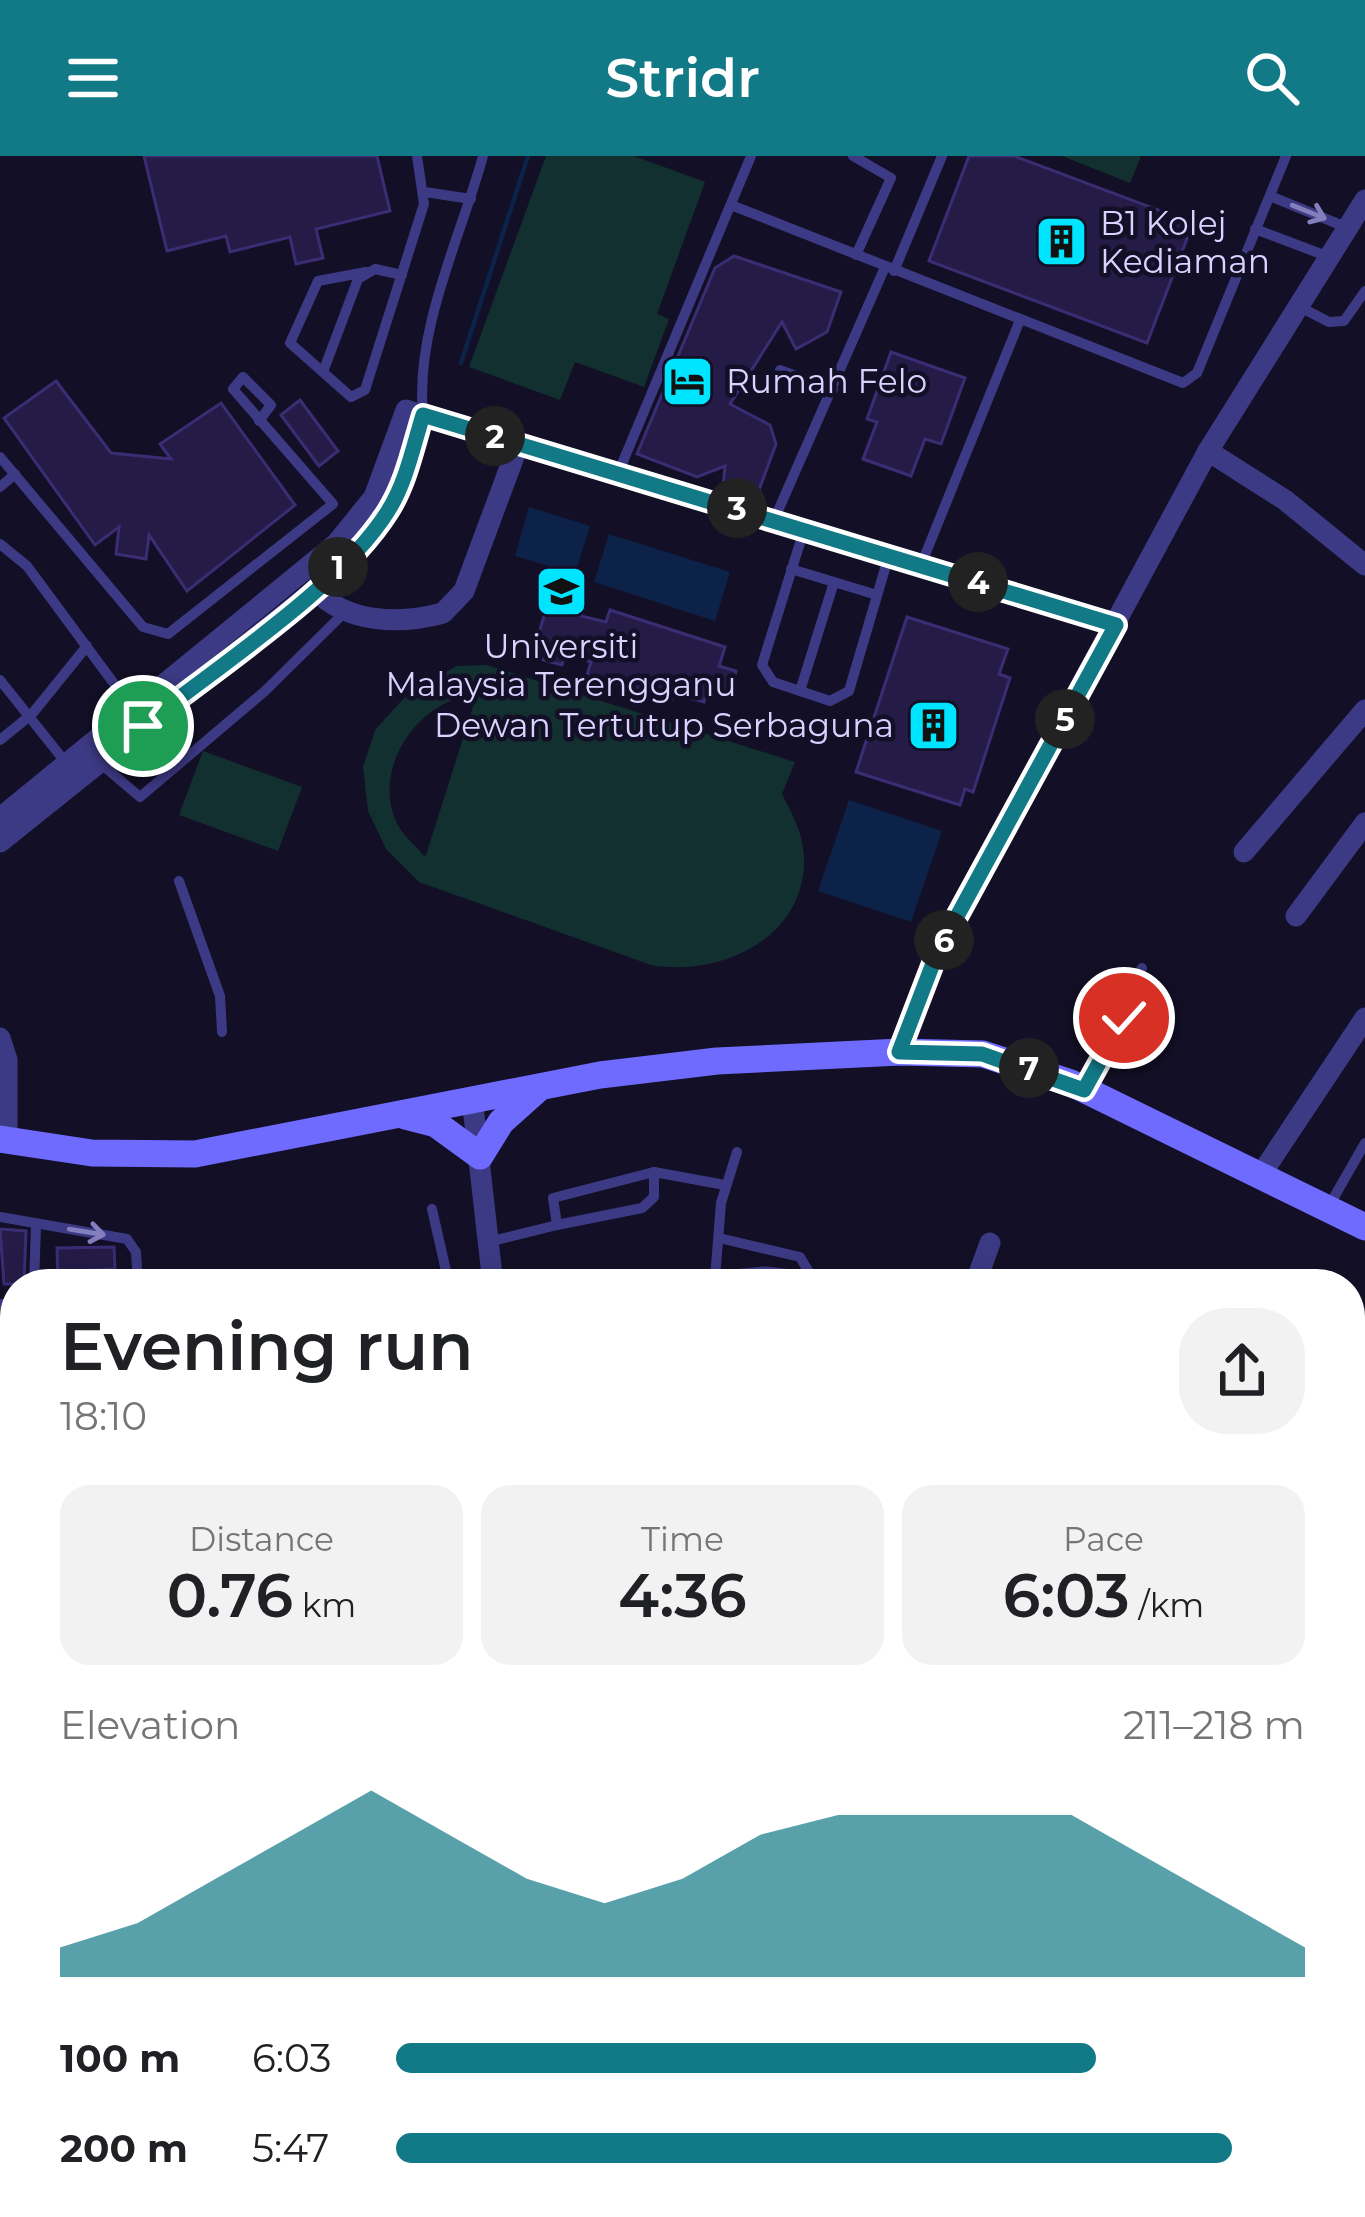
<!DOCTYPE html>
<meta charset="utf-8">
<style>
:root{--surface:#fff;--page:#f2f2f2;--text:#202124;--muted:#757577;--accent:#127987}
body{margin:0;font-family:Montserrat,sans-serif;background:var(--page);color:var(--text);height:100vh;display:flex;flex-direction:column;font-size:45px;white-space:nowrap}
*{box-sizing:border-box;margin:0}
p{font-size:39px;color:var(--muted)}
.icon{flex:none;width:66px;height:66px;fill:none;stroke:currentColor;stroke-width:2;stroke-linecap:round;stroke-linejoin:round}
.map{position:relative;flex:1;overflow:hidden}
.sheet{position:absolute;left:0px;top:1113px;width:1365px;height:948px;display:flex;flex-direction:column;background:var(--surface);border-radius:48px 48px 0 0;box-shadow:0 12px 48px #0002}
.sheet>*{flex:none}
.pin{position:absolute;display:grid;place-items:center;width:102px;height:102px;color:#fff;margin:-51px;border:6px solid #fff;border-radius:50%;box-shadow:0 3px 12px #0007}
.km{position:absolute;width:60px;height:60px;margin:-30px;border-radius:50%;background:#222;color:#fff;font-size:33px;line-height:60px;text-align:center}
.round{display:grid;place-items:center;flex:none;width:126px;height:126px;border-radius:48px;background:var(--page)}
.overview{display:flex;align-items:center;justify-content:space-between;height:204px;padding:0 60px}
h1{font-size:66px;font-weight:600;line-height:90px}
.stats{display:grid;grid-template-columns:repeat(3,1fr);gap:18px;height:204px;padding:12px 60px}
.stats div{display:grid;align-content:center;border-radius:30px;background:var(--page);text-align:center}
.stats b{font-size:60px;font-weight:600}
.stats small{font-size:33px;font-weight:400}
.stats p{font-size:33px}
.chart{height:336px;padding:24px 60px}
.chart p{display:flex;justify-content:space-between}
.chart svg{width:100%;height:216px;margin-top:12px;fill:var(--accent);opacity:.7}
ul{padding:0 60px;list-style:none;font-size:39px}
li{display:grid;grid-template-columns:192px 144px 1fr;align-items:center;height:90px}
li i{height:30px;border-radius:15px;background:var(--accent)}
header{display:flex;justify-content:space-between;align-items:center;height:156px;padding:0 60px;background:var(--accent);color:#fff;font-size:54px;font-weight:600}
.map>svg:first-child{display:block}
.green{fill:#12302f;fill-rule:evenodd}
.water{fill:#0c2248}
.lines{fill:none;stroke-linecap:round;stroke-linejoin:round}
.stream{stroke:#0c2248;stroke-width:4.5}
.building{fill:#241b47;stroke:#3b2d73;stroke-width:3}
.lane{stroke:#3d3a85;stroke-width:10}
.street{stroke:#3d3a85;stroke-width:21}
.secondary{stroke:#6f6bff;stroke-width:27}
.primary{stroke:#c25bff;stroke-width:30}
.oneway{stroke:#837fbc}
.route-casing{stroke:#fff;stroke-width:24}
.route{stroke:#127987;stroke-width:15}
.labels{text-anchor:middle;stroke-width:9;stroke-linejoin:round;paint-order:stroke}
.poi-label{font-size:33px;fill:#d9d4ff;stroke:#130f26;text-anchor:start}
</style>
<header><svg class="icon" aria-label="menu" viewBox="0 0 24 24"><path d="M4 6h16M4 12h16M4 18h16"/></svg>Stridr<svg class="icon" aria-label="search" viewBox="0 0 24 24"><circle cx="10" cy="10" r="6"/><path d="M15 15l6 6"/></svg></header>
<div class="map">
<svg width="1365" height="2061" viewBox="0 0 1365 2061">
<rect width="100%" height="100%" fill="#130f26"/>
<!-- green -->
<g class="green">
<path d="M546 0H634L705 26 657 158 669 163 644 231 575 206 560 244 469 211Z"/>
<path d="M1062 0H1141L1130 27Z"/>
<path d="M487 509 795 606 782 638C792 658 803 677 804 700 807 782 721 821 651 809L419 726 386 693 368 655 363 611 375 574 403 543 456 510ZM477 538 426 699 424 700C417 691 405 681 399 671 368 615 418 543 477 538Z"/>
<path d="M203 595 302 631 278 695 179 659Z"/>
</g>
<!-- water -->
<g class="water">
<path d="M529 351 590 370 575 418 515 400Z"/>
<path d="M609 378 730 416 715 465 594 426Z"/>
<path d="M849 644 942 675 911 766 818 735Z"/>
</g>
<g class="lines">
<!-- stream -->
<path class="stream" d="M461 207 528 0"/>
</g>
<!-- building -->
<g class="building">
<path d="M144 0H377L390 55 316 73 323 102 296 108 290 81 230 96 226 80 167 95Z"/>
<path d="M969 0H1014L1193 67 1147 187 929 105Z"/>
<path d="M734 100 841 136 827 176 796 193 782 166 730 248 770 269 776 288 759 334 723 330 725 310 697 321 637 298 715 112Z"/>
<path d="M891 196 965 222 941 288 925 283 911 320 863 303 877 266 867 263Z"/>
<path d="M56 225 111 297 171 303 160 288 221 247 295 349 187 435 149 379 146 403 116 398 119 371 95 389 4 262Z"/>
<path d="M300 244 338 295 319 310 281 259Z"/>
<path d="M551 436 585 445 581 460 606 466 610 454 725 491 719 510 736 515 730 537 708 531 704 546 674 538 672 543 587 519 591 506 565 498 562 509 532 501Z"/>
<path d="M907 461 1008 493 999 518 1010 522 973 636 965 633 960 649 856 616Z"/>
<path d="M0 1073 26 1075 24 1128H4Z"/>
<path d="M114 1091 115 1113 77 1115 78 1128H58L57 1092Z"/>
<path d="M15 1540V1614L0 1617V1544Z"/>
<path d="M1365 1699V1745L1350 1755V1709Z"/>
</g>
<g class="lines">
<!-- lane -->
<g class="lane">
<path d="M853 0 891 22 856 99"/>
<path d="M425 36 471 43"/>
<path d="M1270 40 1348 72"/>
<path d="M731 49 1183 227 1197 217 1286 0"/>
<path d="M1255 73 1329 101"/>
<path d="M894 115 942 0"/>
<path d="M366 116 318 125 290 187 351 241 365 234 424 48 417 0"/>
<path d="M1298 150 1329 166 1344 165 1365 135"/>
<path d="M780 214 833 234"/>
<path d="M323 216 358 123 375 113 402 119"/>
<path d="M423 258C415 172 461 81 483 0"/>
<path d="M0 301 143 471 168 478 333 348 233 233 243 221 271 249 259 265"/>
<path d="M619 315 751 0"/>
<path d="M0 331 15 318"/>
<path d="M774 364 885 111"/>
<path d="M804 374 762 509 773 526 830 545 849 535 889 399"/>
<path d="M0 388 27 410 132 552"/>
<path d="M921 409 1020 164"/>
<path d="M791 413 877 439"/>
<path d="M0 524 67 608"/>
<path d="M800 535 834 426"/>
<path d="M0 584 32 558 87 490"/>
<path d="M100 607 140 641 265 535 344 457"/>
<path d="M179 725 220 840 222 876"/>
<path d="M1086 931 1124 862 1129 835 1142 812"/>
<path d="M1329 1050 1365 987"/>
<path d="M432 1053 449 1128"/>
<path d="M0 1061 127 1083 136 1096 138 1128"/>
<path d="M557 1069 642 1052 654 1041V1016"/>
<path d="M719 1082 800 1101 813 1123"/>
<path d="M488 1086 557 1069 553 1042 654 1016 725 1029"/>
<path d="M715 1122 721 1047 737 996"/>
<path d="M34 1128 36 1069"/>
<path d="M0 1148H15"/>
<path d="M0 1194 15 1193"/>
<path d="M6 1235 15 1258"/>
<path d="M12 1436 15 1435"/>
<path d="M0 1534 15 1530"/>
<path d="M0 1671 15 1666"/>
<path d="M10 1775 15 1791"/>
<path d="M3 1880 15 1876"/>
<path d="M149 2046 153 2061"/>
<path d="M632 2046 643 2061"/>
<path d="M756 2046 765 2061"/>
</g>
<!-- street -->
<g class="street">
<path d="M1208 295 1285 344 1365 409"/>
<path d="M315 434C347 467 399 469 443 457L464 435 519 287"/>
<path d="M0 662 336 388 374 341 406 254 1116 469"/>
<path d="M0 686 315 434 370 381 398 337 423 259"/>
<path d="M1244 696 1365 554"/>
<path d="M1296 760 1365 667"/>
<path d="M0 882 7 904V985"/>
<path d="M900 896 937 797 1208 295 1365 44"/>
<path d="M472 942 493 1128"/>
<path d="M1260 1020 1365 862"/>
<path d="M689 1128 765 1121 828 1128"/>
<path d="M975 1128 990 1087"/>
<path d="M1350 1411 1365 1427"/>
<path d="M1350 1685 1365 1675"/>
<path d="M276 2061 277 2046"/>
<path d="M810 2061 831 2046"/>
</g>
<!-- secondary -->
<g class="secondary">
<path d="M405 960 436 968 480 1000 501 966 539 932"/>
<path d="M0 983 92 997 195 998 600 919 717 905 900 896 983 898 1071 927 1365 1071"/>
</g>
<!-- primary -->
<path class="primary" d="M0 2035 9 2061"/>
</g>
<!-- one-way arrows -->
<defs><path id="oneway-shaft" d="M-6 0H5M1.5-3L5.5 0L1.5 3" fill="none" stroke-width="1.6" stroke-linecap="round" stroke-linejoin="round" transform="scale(3)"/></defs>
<g class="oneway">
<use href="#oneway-shaft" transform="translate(1309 56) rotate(22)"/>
<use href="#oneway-shaft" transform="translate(87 1076) rotate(9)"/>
</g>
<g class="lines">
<defs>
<path id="route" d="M143 570C215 512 340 432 388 355 406 327 413 291 423 259L1116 469 937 797 899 896 982 898 1084 934 1124 862"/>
</defs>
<!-- route casing -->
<use href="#route" class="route-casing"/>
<!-- route -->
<use href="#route" class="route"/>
</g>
<!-- icons -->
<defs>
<symbol id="building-square" viewBox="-11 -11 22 22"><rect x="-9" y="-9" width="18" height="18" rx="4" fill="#00e5ff" stroke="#130f26"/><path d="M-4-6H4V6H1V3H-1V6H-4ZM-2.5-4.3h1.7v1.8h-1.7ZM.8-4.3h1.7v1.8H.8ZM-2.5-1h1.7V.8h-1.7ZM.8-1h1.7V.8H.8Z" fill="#111"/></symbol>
<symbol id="hotel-square" viewBox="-11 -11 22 22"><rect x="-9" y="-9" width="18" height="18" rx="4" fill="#00e5ff" stroke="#130f26"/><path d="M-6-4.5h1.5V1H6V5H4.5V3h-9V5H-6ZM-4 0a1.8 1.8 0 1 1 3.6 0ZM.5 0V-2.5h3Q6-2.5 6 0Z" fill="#111"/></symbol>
<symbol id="university-square" viewBox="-11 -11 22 22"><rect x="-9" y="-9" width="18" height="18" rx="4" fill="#00e5ff" stroke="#130f26"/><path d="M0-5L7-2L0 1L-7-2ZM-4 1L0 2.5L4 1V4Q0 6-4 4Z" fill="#111"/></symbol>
</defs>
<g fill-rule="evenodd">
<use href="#building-square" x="1032" y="56" width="59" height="59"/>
<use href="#hotel-square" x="658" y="196" width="59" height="59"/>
<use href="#university-square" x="532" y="406" width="59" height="59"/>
<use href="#building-square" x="904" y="540" width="59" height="59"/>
</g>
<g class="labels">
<!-- poi labels -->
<g class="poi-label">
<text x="1100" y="79">B1 Kolej<tspan x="1100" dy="38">Kediaman</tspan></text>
<text x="726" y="237">Rumah Felo</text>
<text x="561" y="502" text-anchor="middle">Universiti<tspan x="561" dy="38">Malaysia Terengganu</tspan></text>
<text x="894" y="581" text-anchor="end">Dewan Tertutup Serbaguna</text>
</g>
</g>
</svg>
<div class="pin" style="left:143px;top:570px;background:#1e9e55"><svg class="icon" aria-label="arrive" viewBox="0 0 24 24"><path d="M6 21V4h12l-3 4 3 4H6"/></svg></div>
<div class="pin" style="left:1124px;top:862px;background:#d93025"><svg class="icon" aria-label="check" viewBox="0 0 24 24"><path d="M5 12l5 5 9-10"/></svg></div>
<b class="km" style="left:338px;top:411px">1</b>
<b class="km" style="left:495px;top:280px">2</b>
<b class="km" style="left:737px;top:352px">3</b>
<b class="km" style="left:978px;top:426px">4</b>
<b class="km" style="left:1065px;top:563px">5</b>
<b class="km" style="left:944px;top:784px">6</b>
<b class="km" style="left:1029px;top:912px">7</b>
<section class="sheet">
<div class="overview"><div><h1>Evening run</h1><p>18:10</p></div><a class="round"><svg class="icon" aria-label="share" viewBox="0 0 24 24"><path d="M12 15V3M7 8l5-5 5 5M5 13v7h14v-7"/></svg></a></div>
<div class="stats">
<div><p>Distance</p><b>0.76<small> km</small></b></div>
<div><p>Time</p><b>4:36</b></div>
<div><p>Pace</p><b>6:03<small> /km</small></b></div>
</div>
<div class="chart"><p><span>Elevation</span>211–218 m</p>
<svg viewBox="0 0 160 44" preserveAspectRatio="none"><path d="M0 44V38L10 33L20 24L30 15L40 6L50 15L60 24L70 29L80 24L90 15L100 11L110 11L120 11L130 11L140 20L150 29L160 38V44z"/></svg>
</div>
<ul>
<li><b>100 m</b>6:03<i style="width:77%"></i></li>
<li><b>200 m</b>5:47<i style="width:92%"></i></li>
</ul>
</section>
</div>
